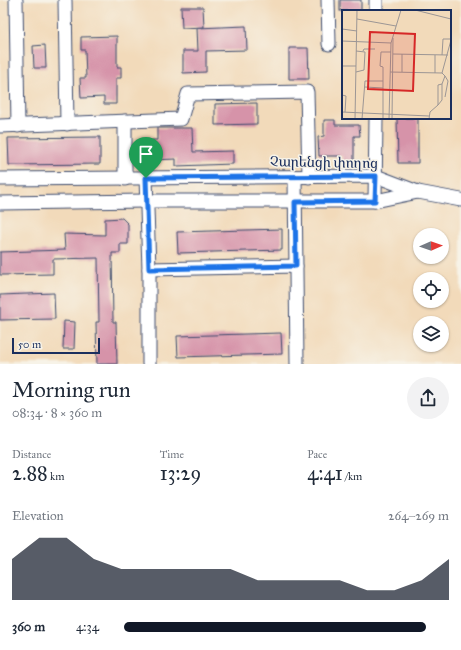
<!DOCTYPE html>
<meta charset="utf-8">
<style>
:root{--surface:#fff;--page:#f2f2f3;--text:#1f2937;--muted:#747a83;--accent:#111827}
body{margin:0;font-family:"IM FELL Great Primer","Noto Serif Armenian",serif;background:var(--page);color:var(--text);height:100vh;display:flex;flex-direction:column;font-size:15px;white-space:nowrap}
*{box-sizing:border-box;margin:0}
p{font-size:13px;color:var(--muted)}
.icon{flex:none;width:22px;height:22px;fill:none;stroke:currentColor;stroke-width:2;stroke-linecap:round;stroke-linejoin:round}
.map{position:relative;height:364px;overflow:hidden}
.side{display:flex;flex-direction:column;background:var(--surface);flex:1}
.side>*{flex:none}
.needle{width:26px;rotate:88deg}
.controls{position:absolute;left:413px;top:228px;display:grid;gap:8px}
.controls a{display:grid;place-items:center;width:36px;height:36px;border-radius:50%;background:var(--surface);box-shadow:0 1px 3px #0004;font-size:20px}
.scale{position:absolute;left:12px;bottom:10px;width:88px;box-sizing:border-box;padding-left:4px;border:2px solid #1b2f5e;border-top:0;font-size:11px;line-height:14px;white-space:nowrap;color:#1b2f5e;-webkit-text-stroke:3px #f7f3e8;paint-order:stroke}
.pin{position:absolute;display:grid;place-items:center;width:34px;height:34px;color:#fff;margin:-41px -17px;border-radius:50% 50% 50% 0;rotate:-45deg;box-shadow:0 0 4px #0007}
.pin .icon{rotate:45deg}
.round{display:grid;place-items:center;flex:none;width:42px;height:42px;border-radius:21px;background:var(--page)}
.overview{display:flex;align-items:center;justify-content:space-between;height:68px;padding:0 12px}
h1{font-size:22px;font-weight:600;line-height:30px}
.metrics{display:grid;grid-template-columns:repeat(3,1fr);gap:6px;height:68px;padding:4px 12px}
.metrics div{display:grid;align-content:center}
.metrics b{font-size:20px;font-weight:600}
.metrics small{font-size:11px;font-weight:400}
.metrics p{font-size:11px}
.chart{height:112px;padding:8px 12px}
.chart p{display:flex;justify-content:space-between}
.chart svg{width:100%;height:72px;margin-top:4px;fill:var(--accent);opacity:.7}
ul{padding:0 12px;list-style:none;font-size:13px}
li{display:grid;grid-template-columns:64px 48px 1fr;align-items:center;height:30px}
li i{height:10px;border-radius:5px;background:var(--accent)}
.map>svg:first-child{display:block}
.building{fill:#d693a9}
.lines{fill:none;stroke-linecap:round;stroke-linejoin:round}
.minor-casing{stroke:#3b496c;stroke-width:15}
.minor{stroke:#fff;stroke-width:13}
.route-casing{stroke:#fff;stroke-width:8}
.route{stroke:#1a73e8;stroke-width:5}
.labels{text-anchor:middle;stroke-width:3;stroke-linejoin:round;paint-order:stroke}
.street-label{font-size:14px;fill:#1b2f5e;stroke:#f7f3e8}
.inset-road{fill:none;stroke:#9c9695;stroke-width:1}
.view{fill:#d62828;fill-opacity:0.15;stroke:#d62828;stroke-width:2}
.inset-edge{fill:none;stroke:#1b2f5e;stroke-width:2}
</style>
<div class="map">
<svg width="461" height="364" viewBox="0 0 461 364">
<rect width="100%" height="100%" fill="#f7f3e8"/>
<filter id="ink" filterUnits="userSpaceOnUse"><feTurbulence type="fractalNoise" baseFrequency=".025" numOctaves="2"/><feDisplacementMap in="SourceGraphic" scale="8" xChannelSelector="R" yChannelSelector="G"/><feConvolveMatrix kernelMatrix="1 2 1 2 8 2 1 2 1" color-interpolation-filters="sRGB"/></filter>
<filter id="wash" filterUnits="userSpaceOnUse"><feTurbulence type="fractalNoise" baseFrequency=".012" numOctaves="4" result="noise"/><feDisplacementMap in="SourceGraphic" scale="16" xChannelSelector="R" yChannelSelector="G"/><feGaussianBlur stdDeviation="0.9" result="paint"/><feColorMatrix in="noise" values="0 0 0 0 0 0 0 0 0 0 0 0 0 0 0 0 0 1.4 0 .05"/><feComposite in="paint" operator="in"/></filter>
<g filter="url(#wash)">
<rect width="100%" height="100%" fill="#f2daba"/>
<g id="blocks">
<!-- building -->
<g class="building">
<rect x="340" y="0" width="21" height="11"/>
<path d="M181 7H203L204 27 182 28Z"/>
<path d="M246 26 247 50 206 51V72L183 73V51H198L197 28Z"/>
<path d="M117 36V67H121V78H116V104H104V97L81 98 80 78H86L85 50H81V37Z"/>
<path d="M45 45 46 68H34L33 46Z"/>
<path d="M289 48H308L309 79H289Z"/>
<path d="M257 103V124L215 125V104Z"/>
<path d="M397 118H418V163H398Z"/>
<path d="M324 120H335V125H359L360 136H354V162H343L342 156H319L318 137 324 136Z"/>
<path d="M157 128H192L193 152 233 151V164L176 166V159L152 160V140H157Z"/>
<path d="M100 137V164L9 165 8 138Z"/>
<path d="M122 218 128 224V244H120V253H112L113 322H116L117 364H97L96 322H99L98 258 53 259V274L0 275V252L65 250 64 234 105 235V219Z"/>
<path d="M282 229V250L178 253 177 232Z"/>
<path d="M54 293 55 319 0 320V295Z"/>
<path d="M64 321 75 322 74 349H63Z"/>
<path d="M281 333 282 354 178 357 177 336Z"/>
</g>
</g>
</g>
<g filter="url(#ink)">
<use href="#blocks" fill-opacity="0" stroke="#3b496c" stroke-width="1"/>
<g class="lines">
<defs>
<g id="minor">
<path d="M16 0 18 126"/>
<path d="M65 0 67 124"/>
<path d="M328 0 329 44"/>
<path d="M376 0V11"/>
<path d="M0 126 181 119 188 94 307 92 309 177"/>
<path d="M295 177 297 364"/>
<path d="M146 178 149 269V364"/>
<path d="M0 179 376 176 418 192 461 200"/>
<path d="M125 179V121"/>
<path d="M375 201 376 118"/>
<path d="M0 203 146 201H375L418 192"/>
<path d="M149 269 296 266"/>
</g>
</defs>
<!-- minor casing -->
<use href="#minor" class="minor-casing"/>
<!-- minor -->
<use href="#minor" class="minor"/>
</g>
</g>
<g class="lines" filter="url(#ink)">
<defs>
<path id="route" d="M376 176 375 201 295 202 296 266 149 269 146 178Z"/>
</defs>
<!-- route casing -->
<use href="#route" class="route-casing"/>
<!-- route -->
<use href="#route" class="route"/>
</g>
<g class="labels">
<!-- street labels -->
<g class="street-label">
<text transform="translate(324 162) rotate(1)" y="5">Չարենցի փողոց</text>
</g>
</g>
<!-- overview -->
<g transform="translate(342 10)">
<rect width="109" height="109" fill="#f2daba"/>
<path class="inset-road" d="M73 0 109 9M15 9 54 16M0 19 15 21M0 31 49 33M21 41 22 39H33M51 44 106 45M100 45 101 29H109M0 56H14M14 62 22 60 23 42 14 41M48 62 100 63 109 30M60 62V44M93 63V45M103 66 106 71 103 87M23 77 41 78M0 85 4 86 3 102M96 95 100 90V74M0 102 87 106M13 109 15 0M20 109 23 71H41M41 109V57L38 56 39 42H49M47 109 49 33 59 0M50 109 51 28M87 109 88 102 96 95V75L100 74 103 66 100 63"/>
<path class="view" d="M28 22 73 24 71 81 26 79Z"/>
<rect width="109" height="109" class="inset-edge"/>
</g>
</svg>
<div class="controls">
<a><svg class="needle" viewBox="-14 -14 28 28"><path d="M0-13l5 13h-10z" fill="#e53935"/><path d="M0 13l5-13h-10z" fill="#747a83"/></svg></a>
<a><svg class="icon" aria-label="locate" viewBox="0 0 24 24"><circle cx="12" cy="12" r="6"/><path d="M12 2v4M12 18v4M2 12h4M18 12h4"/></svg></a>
<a><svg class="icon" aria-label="layers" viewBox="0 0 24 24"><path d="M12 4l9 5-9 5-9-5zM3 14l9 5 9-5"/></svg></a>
</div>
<div class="scale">50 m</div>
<div class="pin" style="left:146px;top:178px;background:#1e9e55"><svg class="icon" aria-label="arrive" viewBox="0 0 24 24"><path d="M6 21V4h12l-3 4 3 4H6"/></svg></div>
</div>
<section class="side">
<div class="overview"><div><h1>Morning run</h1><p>08:34 · 8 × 360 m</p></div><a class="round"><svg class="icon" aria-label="share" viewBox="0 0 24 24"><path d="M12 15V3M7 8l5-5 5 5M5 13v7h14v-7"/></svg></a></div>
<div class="metrics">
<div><p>Distance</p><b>2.88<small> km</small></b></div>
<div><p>Time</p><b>13:29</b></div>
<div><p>Pace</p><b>4:41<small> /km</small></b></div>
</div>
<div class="chart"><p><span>Elevation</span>264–269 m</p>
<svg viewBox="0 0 160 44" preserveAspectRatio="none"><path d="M0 44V19L10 6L20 6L30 19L40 25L50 25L60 25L70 25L80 25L90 32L100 32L110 32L120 32L130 38L140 38L150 32L160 19V44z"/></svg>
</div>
<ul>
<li><b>360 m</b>4:34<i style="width:93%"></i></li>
</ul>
</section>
